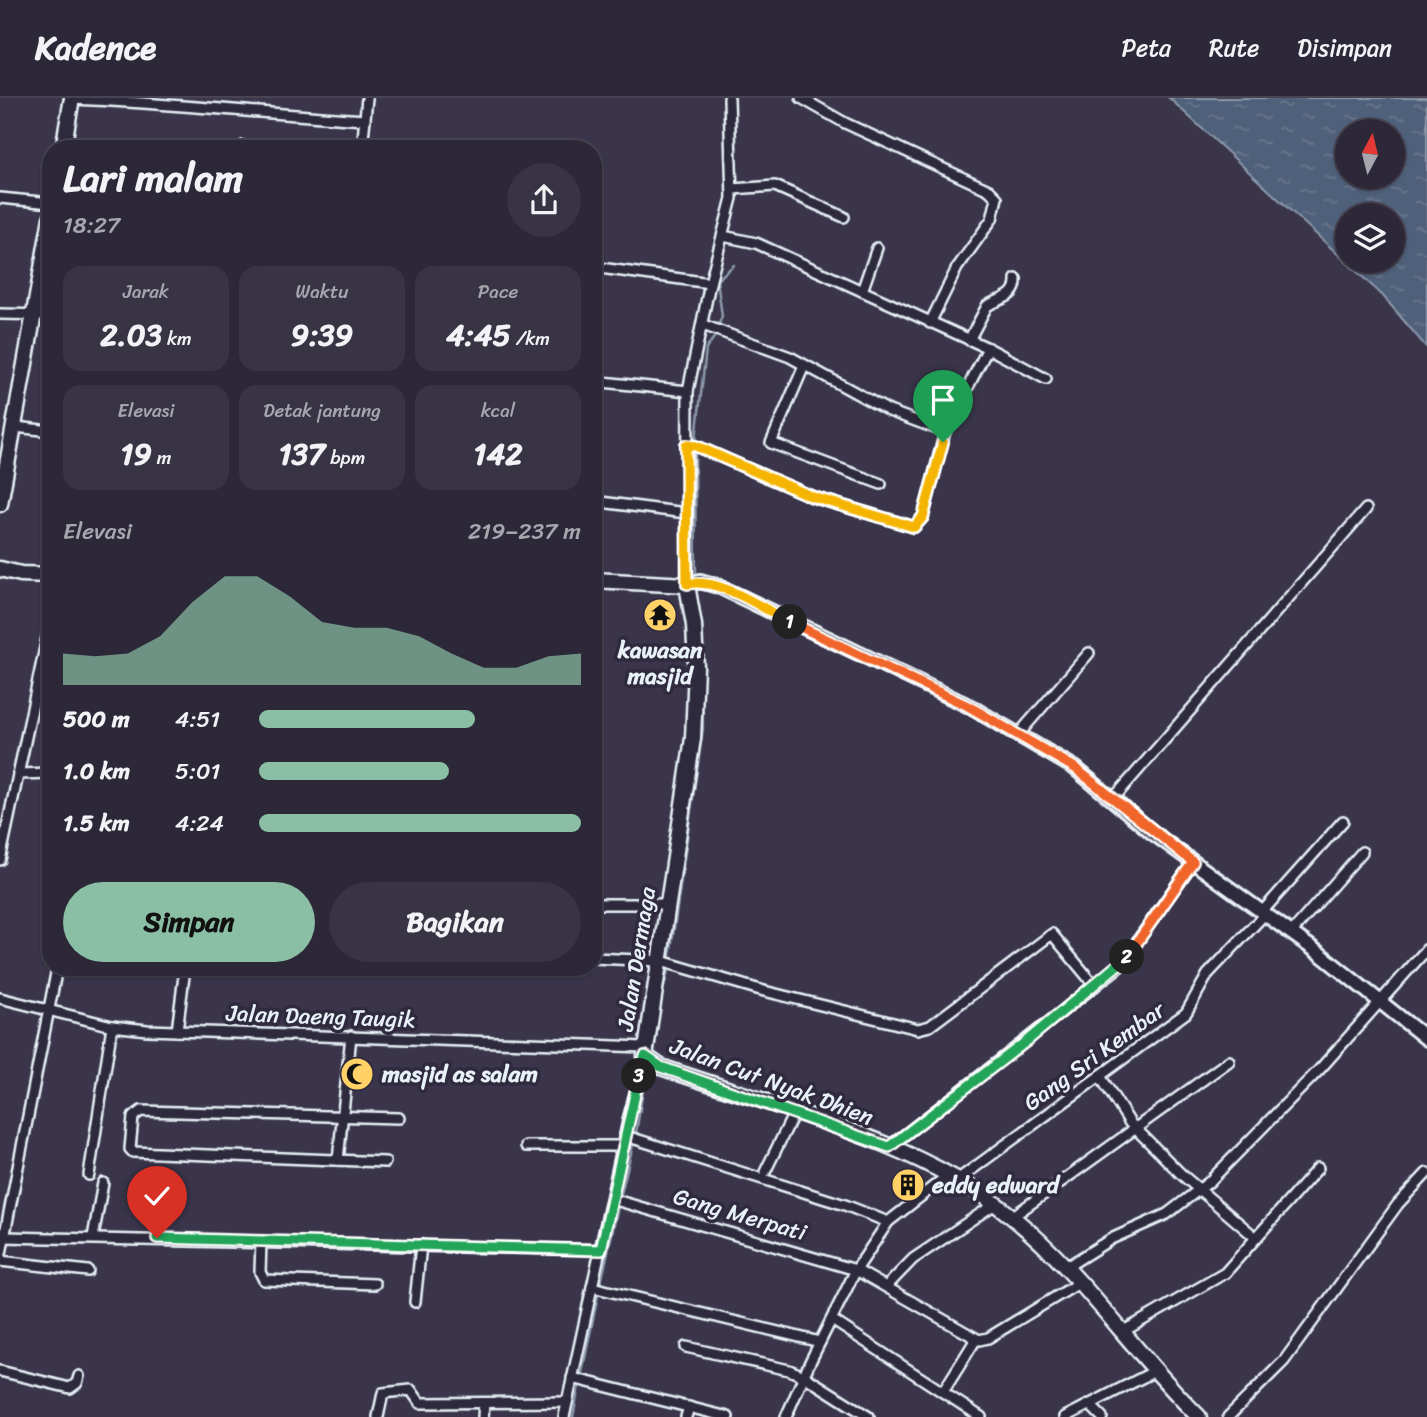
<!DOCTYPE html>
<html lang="id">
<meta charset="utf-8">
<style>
:root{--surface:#2c2838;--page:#383443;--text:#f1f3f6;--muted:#a6a6ae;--line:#484453;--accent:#8abfa5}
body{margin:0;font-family:Sriracha,sans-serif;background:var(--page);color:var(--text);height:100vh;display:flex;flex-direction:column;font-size:26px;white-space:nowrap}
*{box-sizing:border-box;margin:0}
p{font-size:23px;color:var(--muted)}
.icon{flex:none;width:38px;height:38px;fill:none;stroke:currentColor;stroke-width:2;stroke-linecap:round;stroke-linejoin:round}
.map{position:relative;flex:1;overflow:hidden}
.sheet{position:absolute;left:42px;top:42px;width:560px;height:836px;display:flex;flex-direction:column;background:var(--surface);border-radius:28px;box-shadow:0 2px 5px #0004,0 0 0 2px var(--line)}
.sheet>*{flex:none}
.needle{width:46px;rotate:7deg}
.tools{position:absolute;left:1335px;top:21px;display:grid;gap:14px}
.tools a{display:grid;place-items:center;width:70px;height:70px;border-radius:50%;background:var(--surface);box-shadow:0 2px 5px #0004,0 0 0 2px var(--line);font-size:35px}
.pin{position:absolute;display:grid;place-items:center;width:60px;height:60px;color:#fff;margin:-72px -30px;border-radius:50% 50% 50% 0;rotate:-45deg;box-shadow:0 0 7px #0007}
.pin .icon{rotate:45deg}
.km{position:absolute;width:35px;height:35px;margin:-18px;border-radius:50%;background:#222;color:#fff;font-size:19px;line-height:35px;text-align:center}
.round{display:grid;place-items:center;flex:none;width:74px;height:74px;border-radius:37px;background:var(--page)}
.headline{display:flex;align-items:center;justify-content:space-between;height:119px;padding:0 21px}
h1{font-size:38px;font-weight:800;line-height:52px}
.metrics{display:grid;grid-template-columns:repeat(3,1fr);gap:10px;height:119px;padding:7px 21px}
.metrics div{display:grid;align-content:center;border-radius:18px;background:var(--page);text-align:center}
.metrics b{font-size:30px;font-weight:800}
.metrics small{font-size:19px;font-weight:400}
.metrics p{font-size:19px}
.chart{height:196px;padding:14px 21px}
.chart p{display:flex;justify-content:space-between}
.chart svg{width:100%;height:126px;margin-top:7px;fill:var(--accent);opacity:.7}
.button{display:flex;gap:14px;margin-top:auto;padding:14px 21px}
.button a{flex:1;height:80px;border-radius:42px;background:var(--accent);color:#111;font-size:28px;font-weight:800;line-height:80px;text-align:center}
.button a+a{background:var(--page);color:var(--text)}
ul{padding:0 21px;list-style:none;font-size:23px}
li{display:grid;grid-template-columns:112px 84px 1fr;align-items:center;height:52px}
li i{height:18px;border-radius:9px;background:var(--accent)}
header{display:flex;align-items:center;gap:42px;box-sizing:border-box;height:98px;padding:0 35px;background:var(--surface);border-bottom:2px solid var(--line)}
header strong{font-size:33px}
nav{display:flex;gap:38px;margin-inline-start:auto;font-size:24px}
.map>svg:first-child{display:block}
.water{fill:url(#water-ripples);stroke:#8d9aac;stroke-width:2;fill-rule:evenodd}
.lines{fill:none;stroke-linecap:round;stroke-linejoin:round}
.stream{stroke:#8d9aac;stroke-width:2.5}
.street-casing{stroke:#e8f1f8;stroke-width:14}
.secondary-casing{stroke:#e8f1f8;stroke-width:18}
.primary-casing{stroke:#e8f1f8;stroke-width:19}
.street{stroke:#2f2a3d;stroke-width:9}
.secondary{stroke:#2f2a3d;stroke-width:12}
.primary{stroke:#2f2a3d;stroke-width:14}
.split-1-casing{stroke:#fff;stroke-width:14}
.split-2-casing{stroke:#fff;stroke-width:14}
.split-3-casing{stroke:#fff;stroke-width:14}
.split-4-casing{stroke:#fff;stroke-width:14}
.split-1{stroke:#f5b400;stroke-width:9}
.split-2{stroke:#f0652b;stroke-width:9}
.split-3{stroke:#22a559;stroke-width:9}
.split-4{stroke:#22a559;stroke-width:9}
.labels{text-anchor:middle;stroke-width:7;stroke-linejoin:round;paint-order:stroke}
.poi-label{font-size:23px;font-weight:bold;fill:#e8f1f8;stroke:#2f2a3d;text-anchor:start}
.street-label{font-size:23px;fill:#e8f1f8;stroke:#2f2a3d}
</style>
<header>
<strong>Kadence</strong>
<nav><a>Peta</a><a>Rute</a><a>Disimpan</a></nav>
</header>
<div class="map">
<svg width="1427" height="1319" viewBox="0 0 1427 1319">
<defs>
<pattern id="water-ripples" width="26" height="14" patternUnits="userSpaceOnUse" patternTransform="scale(1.75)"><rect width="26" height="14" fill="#50607a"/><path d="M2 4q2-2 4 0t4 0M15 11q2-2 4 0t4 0" fill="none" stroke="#69778e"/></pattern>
</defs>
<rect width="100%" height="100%" fill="#3a354a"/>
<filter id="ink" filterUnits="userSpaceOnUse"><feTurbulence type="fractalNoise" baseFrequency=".0143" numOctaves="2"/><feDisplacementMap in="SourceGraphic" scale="14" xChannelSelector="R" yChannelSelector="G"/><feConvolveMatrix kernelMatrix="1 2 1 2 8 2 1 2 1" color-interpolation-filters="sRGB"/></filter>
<g filter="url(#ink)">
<!-- water -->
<path class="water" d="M1169 0H1427V250L1383 198ZM1348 33H1393V79H1348ZM1348 117H1393V163H1348Z"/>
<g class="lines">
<!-- stream -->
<g class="stream">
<path d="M719 226 722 218 717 182 734 167"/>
<path d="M696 341 706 251 715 238"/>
<path d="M695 354 696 481"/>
<path d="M699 507 701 525"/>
<path d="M670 858 703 630 701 532"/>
<path d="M659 908 668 873"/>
<path d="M636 1035 647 968"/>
<path d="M621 1096 633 1047"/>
<path d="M601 1185 618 1109"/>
<path d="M582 1275 598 1197"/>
<path d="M573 1319 579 1288"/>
</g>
<defs>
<g id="street">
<path d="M801 0 845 25 989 92 997 100 992 121 957 170 930 225"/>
<path d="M72 1C170 5 267 16 365 22"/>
<path d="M242 51 243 48"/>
<path d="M362 51 367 0"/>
<path d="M732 91 775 88 844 119"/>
<path d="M0 100 51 105"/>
<path d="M723 138 756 145 988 250 1046 281"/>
<path d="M593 169 710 185"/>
<path d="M862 193 877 150"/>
<path d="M0 216 51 217"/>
<path d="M703 227 790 259 889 313 945 334"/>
<path d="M969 242 987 208C1000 200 1017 200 1016 181"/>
<path d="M804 268 771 345 881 386"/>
<path d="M593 283 688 293"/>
<path d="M15 329 51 333"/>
<path d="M686 347 696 348 813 399 914 429 923 419 945 334 988 250"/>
<path d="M593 403 686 415"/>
<path d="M687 487 688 293 710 185 732 100 729 0"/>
<path d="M1017 638 1089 555"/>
<path d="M18 676 51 675"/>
<path d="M1113 701 1366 411"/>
<path d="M0 762 51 521"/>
<path d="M593 806H668"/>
<path d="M1261 815 1343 723"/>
<path d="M1291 835 1362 754"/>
<path d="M593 860 661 863 764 893 918 931 930 928 1052 836 1095 888"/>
<path d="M0 900 112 928 147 932 645 949"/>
<path d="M177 933 185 870"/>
<path d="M1100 978 1130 1025 1181 1076 1255 1139"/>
<path d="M626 1038 845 1107 888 1124"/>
<path d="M526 1048H624"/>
<path d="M889 1049 1119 869 1193 764"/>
<path d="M338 1062 351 938"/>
<path d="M385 1064 133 1054 130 1051 133 1019 141 1013 399 1020"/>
<path d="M765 1074 794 1015"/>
<path d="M89 1077 112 928"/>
<path d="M956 1083 1186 915 1208 876 1264 817"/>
<path d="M612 1101 856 1172 979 1242 988 1240 1079 1185"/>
<path d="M1012 1119 1229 963"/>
<path d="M4 1139 601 1152"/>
<path d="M93 1139 103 1085"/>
<path d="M261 1144 260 1174 264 1182 375 1186"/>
<path d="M0 1161 57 870"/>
<path d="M0 1163 88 1173"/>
<path d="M1065 1170 1111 1141 1167 1116 1209 1084 1320 971 1427 851"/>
<path d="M887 1188 913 1161 995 1106"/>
<path d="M592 1189 820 1244"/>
<path d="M415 1204 421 1147"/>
<path d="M832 1222 981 1319"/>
<path d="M1122 1234 1225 1175 1318 1070"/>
<path d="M686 1249 789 1272 804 1278 869 1319"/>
<path d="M0 1273 70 1290 77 1285 79 1278"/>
<path d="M572 1280 728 1319"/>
<path d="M943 1294 976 1241"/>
<path d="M1091 1308 1102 1319"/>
<path d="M378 1319 383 1295 411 1292 420 1305 567 1304"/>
<path d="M483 1319 484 1305"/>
<path d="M564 1319 629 1018 645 958"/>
<path d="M686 1319 689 1309"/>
<path d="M786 1319 809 1266 856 1172 888 1124 947 1078"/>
<path d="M1065 1319 1155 1273"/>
<path d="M1228 1319 1284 1263 1398 1106 1427 1075"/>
</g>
<path id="secondary" d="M687 487 700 483 718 488 969 608 1075 670 1153 735 1319 855 1427 941"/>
<g id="primary">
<path d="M63 51 72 0"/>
<path d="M0 406 51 120"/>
<path d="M0 471 21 476 51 477"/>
<path d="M593 482 687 487 694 527 696 569 693 640 645 958 661 969C772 1008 919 1043 1011 1118 1082 1175 1134 1255 1199 1319"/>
</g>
</defs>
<!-- street casing -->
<use href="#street" class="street-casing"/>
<!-- secondary casing -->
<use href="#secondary" class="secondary-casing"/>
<!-- primary casing -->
<use href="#primary" class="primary-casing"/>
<!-- street -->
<use href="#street" class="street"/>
<!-- secondary -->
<use href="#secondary" class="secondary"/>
<!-- primary -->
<use href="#primary" class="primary"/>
</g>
</g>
<g class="lines" filter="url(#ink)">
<defs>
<path id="split-1" d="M790 524C761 510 720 479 687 486L686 347 696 348 813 399 914 429 923 419 943 344"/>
<path id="split-2" d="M790 524 968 608 1075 670 1193 764 1127 859"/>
<path id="split-3" d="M639 978 645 958 661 969 889 1049 1028 942 1127 859"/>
<path id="split-4" d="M157 1140 601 1152 639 978"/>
</defs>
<!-- split-1 casing -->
<use href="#split-1" class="split-1-casing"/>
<!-- split-2 casing -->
<use href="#split-2" class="split-2-casing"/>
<!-- split-3 casing -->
<use href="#split-3" class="split-3-casing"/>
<!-- split-4 casing -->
<use href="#split-4" class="split-4-casing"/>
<!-- split-1 -->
<use href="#split-1" class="split-1"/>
<!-- split-2 -->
<use href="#split-2" class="split-2"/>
<!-- split-3 -->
<use href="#split-3" class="split-3"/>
<!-- split-4 -->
<use href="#split-4" class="split-4"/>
</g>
<!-- icons -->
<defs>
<symbol id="temple-disc" viewBox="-11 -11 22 22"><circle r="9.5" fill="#ffd166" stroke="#2f2a3d"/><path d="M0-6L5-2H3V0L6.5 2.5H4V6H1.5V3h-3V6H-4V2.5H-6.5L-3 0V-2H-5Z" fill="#111"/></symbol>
<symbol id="mosque-disc" viewBox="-11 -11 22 22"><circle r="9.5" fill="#ffd166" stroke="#2f2a3d"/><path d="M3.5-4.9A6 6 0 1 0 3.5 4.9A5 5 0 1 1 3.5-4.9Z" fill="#111"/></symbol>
<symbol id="building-disc" viewBox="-11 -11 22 22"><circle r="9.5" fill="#ffd166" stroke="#2f2a3d"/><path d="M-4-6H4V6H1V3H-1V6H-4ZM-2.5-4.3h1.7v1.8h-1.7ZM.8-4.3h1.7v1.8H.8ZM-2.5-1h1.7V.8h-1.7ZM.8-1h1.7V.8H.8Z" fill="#111"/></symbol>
</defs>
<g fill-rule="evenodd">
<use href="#temple-disc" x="641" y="498" width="38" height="38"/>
<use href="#mosque-disc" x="338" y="957" width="38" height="38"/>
<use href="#building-disc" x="889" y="1068" width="38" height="38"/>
</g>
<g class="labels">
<!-- poi labels -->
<g class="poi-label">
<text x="660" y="560" text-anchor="middle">kawasan<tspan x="660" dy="26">masjid</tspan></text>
<text x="382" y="984">masjid as salam</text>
<text x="932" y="1095">eddy edward</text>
</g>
<!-- street labels -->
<g class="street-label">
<text transform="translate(636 861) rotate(-81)" y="8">Jalan Dermaga</text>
<text transform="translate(321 918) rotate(2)" y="8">Jalan Daeng Taugik</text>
<text transform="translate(1094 958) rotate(-36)" y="8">Gang Sri Kembar</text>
<text transform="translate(772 983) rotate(20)" y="8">Jalan Cut Nyak Dhien</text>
<text transform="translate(740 1116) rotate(16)" y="8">Gang Merpati</text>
</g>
</g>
</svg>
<div class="tools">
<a><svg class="needle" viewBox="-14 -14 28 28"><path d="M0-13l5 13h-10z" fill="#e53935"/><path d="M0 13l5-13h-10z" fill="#a6a6ae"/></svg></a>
<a><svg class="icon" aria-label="layers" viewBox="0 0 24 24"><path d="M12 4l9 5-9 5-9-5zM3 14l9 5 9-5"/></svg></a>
</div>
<div class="pin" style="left:943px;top:344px;background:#1e9e55"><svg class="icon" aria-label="arrive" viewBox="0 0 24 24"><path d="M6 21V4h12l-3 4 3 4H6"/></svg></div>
<div class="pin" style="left:157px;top:1140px;background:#d93025"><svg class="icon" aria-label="check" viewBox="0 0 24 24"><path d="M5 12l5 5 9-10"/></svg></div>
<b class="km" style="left:790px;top:524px">1</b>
<b class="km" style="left:1127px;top:859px">2</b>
<b class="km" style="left:639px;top:978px">3</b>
<section class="sheet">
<div class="headline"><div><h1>Lari malam</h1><p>18:27</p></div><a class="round"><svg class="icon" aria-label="share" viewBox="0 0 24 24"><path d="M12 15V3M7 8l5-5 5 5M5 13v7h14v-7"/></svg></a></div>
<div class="metrics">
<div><p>Jarak</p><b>2.03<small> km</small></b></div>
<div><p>Waktu</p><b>9:39</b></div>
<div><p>Pace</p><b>4:45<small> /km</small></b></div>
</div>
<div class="metrics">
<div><p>Elevasi</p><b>19<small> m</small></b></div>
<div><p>Detak jantung</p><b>137<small> bpm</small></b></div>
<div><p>kcal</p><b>142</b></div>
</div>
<div class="chart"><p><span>Elevasi</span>219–237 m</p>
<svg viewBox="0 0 160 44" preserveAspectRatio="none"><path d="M0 44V33L10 34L20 33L30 27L40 15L50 6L60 6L70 13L80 22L90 24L100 24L110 27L120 33L130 38L140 38L150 34L160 33V44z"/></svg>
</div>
<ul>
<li><b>500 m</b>4:51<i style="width:67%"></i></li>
<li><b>1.0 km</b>5:01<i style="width:59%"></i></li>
<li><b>1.5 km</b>4:24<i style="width:100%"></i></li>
</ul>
<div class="button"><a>Simpan</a><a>Bagikan</a></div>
</section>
</div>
